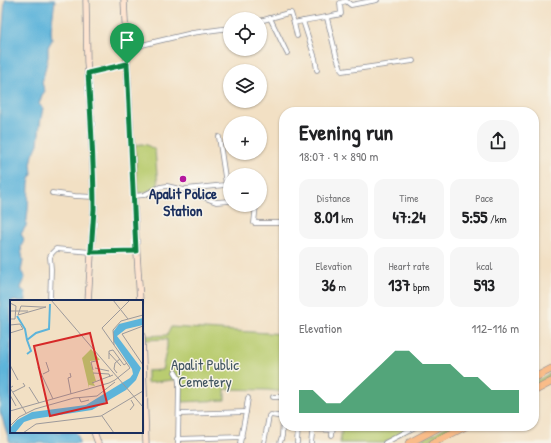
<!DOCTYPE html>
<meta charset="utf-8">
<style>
:root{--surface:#fff;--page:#f6f6f6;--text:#202124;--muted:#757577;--accent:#0b8043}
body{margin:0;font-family:"Patrick Hand",sans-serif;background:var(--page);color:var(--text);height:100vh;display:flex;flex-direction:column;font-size:15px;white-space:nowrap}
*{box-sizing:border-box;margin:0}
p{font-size:13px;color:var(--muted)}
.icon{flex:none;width:22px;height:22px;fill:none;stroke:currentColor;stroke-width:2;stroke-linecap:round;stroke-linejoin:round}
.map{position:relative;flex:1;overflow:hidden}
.details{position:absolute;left:279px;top:107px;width:260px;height:324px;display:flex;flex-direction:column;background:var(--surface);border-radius:16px;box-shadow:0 1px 3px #0004}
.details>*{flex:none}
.controls{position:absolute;left:223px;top:12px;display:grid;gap:8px}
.controls a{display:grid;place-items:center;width:44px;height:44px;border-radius:50%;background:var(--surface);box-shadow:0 1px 3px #0004;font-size:20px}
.pin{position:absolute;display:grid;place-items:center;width:34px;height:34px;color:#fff;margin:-41px -17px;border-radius:50% 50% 50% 0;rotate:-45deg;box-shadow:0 0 4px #0007}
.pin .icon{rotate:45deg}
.round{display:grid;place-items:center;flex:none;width:42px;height:42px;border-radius:16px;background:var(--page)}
.head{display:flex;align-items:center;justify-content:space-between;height:68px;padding:0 20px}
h1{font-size:22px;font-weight:800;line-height:30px}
.figures{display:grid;grid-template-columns:repeat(3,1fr);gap:6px;height:68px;padding:4px 20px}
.figures div{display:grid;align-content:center;border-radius:10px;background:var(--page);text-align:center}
.figures b{font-size:17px;font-weight:800}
.figures small{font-size:11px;font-weight:400}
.figures p{font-size:11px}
.chart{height:112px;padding:8px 20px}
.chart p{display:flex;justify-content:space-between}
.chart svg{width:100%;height:72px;margin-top:4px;fill:var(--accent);opacity:.7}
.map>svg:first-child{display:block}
.green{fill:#b9cc70;stroke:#6a7e67}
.water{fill:#5db4da;stroke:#3c729c}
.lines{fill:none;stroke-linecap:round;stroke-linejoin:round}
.street-casing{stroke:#868891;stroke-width:5.5}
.secondary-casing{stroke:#868891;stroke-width:7}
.highway-casing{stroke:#868891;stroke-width:8}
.street{stroke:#fff;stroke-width:4}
.secondary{stroke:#fde4d0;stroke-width:5.5}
.highway{stroke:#f9bc89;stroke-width:7}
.route-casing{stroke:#fff;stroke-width:8}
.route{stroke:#0b8043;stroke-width:5}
.poi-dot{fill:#b5179e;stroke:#f7f3e8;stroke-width:1.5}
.labels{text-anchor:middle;stroke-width:3;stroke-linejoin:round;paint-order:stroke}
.poi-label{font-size:15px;font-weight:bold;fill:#1b2f5e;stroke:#f7f3e8}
.park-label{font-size:15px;fill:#425662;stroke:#f7f3e8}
.inset-river{fill:none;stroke:#5db4da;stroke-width:2}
.inset-road{fill:none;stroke:#9c999b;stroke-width:1}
.view{fill:#d62828;fill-opacity:0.15;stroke:#d62828;stroke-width:2}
.inset-edge{fill:none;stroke:#1b2f5e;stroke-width:2}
</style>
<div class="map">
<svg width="551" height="443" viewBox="0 0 551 443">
<rect width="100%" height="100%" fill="#f7f3e8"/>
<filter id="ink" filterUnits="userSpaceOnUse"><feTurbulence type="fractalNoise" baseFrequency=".025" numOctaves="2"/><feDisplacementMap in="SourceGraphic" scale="8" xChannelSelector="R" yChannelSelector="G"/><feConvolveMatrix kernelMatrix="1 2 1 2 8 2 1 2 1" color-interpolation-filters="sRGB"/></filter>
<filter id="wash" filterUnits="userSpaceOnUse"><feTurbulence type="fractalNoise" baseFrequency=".012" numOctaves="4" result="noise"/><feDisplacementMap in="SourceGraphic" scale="16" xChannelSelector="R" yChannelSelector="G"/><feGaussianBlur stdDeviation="0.9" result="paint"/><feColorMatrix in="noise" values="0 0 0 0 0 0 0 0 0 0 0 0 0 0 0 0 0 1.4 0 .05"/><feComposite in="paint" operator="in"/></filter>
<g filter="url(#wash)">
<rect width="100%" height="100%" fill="#f2e0c4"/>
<!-- green -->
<g class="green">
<path d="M142 144 147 145 155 150 158 186 144 193H137L135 145Z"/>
<path d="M171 327 284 334V392L268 390 225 389V400L182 402 180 379 147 383V371L162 370 167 347V339L143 340V336L167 335Z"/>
<path d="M551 373V377L534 386V382Z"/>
<path d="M342 426H417L384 443H340Z"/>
<path d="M448 426H456L424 443H416Z"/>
</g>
<!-- water -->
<path class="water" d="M5 0H55L51 30 52 40 48 47V57L42 83 43 86 45 91 42 95 39 104 43 108 40 124 38 144 33 155 31 164 32 174 30 179 29 184 28 210 26 226 21 234 24 239 21 247 23 261 21 271C22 273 23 274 24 276 26 280 21 285 21 289L25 292 26 301H11V432H76L79 439V443H10L0 411V63Z"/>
</g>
<g filter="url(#ink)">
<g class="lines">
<defs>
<g id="street">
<path d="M270 18 287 53"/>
<path d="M327 18 336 55 342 71 413 61"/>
<path d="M260 21 288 13H291L294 23C309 19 325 18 341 14L340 3 346 1 351 5 377 0"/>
<path d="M303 21 315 58 317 70"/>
<path d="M294 23 297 36"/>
<path d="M127 57 142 45 154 42 192 33 230 28"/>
<path d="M88 73 127 64"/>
<path d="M186 189 225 185 226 184 219 137"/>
<path d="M52 193 75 196 94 197"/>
<path d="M134 196 144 195 160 187 167 186 184 190 216 202 230 201"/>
<path d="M256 205 254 223H284"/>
<path d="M50 301 51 269 50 257 52 253 56 249 91 252 136 251"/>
<path d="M175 372 178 377 179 383 178 443"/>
<path d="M273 397H284"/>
<path d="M179 414 246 412"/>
<path d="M313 429 332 430"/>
<path d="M332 435 333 426"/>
<path d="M177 439 242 437"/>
<path d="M240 443 246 412 248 398"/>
<path d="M264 443 269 416 271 415 283 417"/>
<path d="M280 443 282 436 284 401"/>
<path d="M297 443 298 426"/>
<path d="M311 443 313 426"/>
<path d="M385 443 417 426"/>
</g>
<g id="secondary">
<path d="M86 0 87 61 91 118 93 170 94 209 88 301"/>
<path d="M124 0 135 222 140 301"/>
<path d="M142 336 146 443"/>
<path d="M94 432 98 443"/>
</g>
<g id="highway">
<path d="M534 378 551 369"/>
<path d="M534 391 551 382"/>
<path d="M409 443 441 426"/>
<path d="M433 443 466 426"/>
</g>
</defs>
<!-- street casing -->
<use href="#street" class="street-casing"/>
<!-- secondary casing -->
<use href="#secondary" class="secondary-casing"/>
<!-- highway casing -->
<use href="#highway" class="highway-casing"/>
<!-- street -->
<use href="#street" class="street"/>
<!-- secondary -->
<use href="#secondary" class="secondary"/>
<!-- highway -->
<use href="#highway" class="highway"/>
</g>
</g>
<g class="lines" filter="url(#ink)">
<defs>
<path id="route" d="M127 64 136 251 91 252C92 237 93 223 94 209 94 163 91 118 88 73Z"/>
</defs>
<!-- route casing -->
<use href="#route" class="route-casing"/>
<!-- route -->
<use href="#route" class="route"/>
</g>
<!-- markers -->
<circle class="poi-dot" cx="183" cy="179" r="4"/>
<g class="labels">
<!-- poi labels -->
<g class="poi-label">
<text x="183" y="199">Apalit Police<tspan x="183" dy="17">Station</tspan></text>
</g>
<!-- park labels -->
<g class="park-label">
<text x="205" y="370">Apalit Public<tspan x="205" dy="17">Cemetery</tspan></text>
</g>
</g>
<!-- overview -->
<g transform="translate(10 300)">
<rect width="133" height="133" fill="#f2e0c4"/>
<path d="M81 49 90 60 80 61 86 81 83 82 85 86 79 85V88L72 58Z" fill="#b9cc70"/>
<path d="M133 18V25L116 29 107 36 131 68 126 80 116 90 82 110 23 119 14 122 5 133H0L1 127 7 120 22 112 76 105 120 78 123 74 122 69 104 42 103 32 109 24Z" fill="#5db4da"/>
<path class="inset-river" d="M7 16 15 29 17 40M17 40 26 33 39 29 40 4M17 54 21 51 17 40"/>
<path class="inset-road" d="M41 0 133 107M103 0 118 19M0 3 6 6 5 19H0M11 6 31 7H36L8 15ZM0 11H18M0 25 10 24 13 29 0 33M133 26 112 34 133 65M104 45 92 28 120 0M99 53 111 66M99 59V51L103 50 114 65 117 63M0 65 8 80M28 67 43 99M85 68 99 71M83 70 81 62 86 61M60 73 61 77 58 78 61 94M83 73 99 74 100 77M107 73 104 69 105 63 110 59M33 74 39 71 36 62M82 83 103 75M3 86 0 88 16 113M19 87 29 103M3 92 15 86 13 83M0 95 6 106M69 97 71 102 79 100M120 110 124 105 121 100M0 111 99 83 105 80 120 68 104 45 103 30 111 21 133 15M92 116 104 133M0 126 9 117 25 109 64 98 87 96 105 82M13 133 26 124 91 116 133 91"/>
<path class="view" d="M80 33 97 103 40 116 24 46Z"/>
<rect width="133" height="133" class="inset-edge"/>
</g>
</svg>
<div class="controls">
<a><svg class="icon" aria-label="locate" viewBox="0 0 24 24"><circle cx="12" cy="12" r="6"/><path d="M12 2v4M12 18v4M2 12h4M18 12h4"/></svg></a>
<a><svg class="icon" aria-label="layers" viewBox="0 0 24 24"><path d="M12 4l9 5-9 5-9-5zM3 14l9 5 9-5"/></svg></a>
<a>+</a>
<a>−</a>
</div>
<div class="pin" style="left:127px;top:64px;background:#1e9e55"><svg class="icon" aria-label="arrive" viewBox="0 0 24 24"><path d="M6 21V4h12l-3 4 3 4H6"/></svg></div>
<section class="details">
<div class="head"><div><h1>Evening run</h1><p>18:07 · 9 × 890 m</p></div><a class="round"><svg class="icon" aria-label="share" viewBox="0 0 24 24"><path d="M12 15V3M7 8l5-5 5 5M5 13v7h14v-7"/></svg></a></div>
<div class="figures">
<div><p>Distance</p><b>8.01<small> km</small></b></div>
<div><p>Time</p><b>47:24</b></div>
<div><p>Pace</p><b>5:55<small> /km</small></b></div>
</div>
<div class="figures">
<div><p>Elevation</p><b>36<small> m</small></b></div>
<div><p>Heart rate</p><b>137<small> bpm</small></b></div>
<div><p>kcal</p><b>593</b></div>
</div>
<div class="chart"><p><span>Elevation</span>112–116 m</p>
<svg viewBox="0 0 160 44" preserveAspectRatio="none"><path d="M0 44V30L10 30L20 38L30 38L40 30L50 22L60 14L70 6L80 6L90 14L100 14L110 14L120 22L130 22L140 30L150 30L160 30V44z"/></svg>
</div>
</section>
</div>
